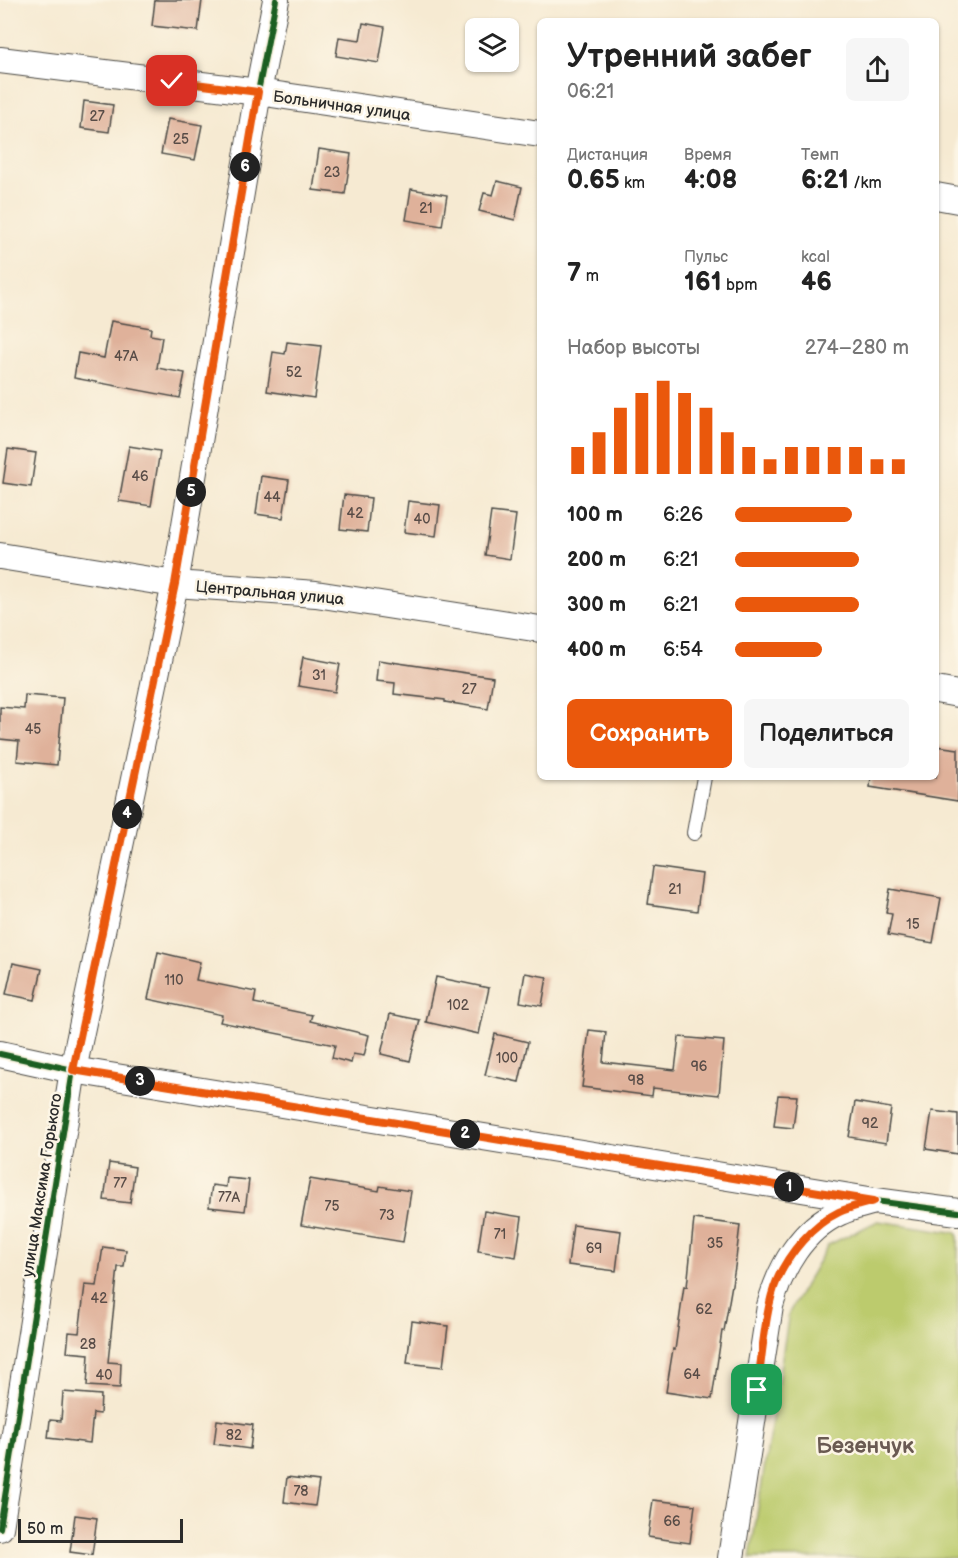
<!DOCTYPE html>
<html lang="ru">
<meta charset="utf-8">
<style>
:root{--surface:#fff;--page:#f6f6f6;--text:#222;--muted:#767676;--accent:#ea580c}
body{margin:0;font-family:"Balsamiq Sans",sans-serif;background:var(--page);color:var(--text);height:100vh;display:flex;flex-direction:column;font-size:22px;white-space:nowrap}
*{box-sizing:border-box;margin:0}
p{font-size:20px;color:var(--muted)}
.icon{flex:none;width:33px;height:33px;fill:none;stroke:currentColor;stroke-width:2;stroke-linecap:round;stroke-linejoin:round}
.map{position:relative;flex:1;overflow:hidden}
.details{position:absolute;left:537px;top:18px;width:402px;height:762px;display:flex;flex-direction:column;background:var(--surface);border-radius:9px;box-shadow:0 2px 4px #0004}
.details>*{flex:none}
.fabs{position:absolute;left:465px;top:18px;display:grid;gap:12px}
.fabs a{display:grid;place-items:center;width:54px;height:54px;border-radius:9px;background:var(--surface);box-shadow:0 2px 4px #0004;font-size:30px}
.scale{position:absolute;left:18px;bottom:15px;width:165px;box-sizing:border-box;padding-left:6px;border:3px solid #2b2b2b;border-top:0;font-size:16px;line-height:21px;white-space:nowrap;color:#2b2b2b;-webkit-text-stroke:4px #fcf5e5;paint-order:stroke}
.pin{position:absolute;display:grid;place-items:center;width:51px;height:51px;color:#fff;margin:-26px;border-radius:12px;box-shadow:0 3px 9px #0006}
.km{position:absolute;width:30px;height:30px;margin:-15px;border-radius:50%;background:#222;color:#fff;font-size:16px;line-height:30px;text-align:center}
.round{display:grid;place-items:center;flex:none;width:63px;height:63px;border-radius:9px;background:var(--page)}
.headline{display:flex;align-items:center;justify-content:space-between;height:102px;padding:0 30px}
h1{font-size:33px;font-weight:700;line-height:45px}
.stats{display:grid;grid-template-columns:repeat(3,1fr);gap:9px;height:102px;padding:6px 30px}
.stats div{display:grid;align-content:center}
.stats b{font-size:26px;font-weight:700}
.stats small{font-size:16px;font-weight:400}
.stats p{font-size:16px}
.chart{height:168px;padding:12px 30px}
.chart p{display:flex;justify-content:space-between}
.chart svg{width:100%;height:108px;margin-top:6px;stroke:var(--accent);stroke-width:6}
.primary-button{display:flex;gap:12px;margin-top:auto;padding:12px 30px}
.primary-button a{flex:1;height:69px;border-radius:9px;background:var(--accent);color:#fff;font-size:24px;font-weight:700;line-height:69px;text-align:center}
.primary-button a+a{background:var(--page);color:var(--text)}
ul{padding:0 30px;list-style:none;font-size:20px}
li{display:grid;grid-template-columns:96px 72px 1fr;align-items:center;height:45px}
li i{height:15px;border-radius:8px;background:var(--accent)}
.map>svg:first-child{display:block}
.green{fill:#bccb6d;stroke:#747b4c;stroke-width:1.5}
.building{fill:#dfb19a}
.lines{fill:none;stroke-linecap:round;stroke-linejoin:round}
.lane-casing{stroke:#494844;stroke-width:16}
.street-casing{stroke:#494844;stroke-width:28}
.lane{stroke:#fff;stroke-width:14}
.street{stroke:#fff;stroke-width:26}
.cycleway-casing{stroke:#fcf5e5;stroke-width:10}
.cycleway{stroke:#1b5e20;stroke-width:6}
.route-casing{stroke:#fff;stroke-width:12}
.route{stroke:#ea580c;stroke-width:8}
.labels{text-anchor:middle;stroke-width:5;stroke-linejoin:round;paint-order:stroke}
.number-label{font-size:14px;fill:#584c47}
.street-label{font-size:16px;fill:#2b2b2b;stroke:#fcf5e5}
.district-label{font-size:22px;font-weight:bold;fill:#6a5a52;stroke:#fcf5e5}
</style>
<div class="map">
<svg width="958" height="1558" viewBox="0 0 958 1558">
<rect width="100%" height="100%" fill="#fcf5e5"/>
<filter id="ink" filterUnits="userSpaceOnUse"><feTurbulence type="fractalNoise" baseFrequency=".0167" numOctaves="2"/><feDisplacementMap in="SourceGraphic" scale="12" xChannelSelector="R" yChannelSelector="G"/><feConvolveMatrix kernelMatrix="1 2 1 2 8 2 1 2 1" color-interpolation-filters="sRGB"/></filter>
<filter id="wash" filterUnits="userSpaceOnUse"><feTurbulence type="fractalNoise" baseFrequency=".008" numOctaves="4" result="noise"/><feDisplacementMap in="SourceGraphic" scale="24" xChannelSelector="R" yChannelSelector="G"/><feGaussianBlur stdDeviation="1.35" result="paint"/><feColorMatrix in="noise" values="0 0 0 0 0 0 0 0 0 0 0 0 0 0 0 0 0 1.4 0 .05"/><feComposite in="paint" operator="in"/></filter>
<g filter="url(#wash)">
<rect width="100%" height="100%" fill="#f6ead2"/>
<!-- green -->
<path class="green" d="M878 1221 958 1233V1558H750L789 1313 828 1245Z"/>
<g id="blocks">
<!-- building -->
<g class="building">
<path d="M155 0H202L198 31 152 26Z"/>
<path d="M363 23 385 27 379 63 336 56 339 37 360 40Z"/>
<path d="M84 101 113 105 109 132 81 128Z"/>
<path d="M168 119 202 125 195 160 161 154Z"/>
<path d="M319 149 351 154 345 194 313 190Z"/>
<path d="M497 181 522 187 515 220 479 211 484 193 493 195Z"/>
<path d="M411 189 447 195 442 226 406 220Z"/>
<path d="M111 321 151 328 150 335 162 337 157 368 185 373 180 398 74 378 78 353 104 358Z"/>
<path d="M287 342 321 346 314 398 267 391 273 352 285 354Z"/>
<path d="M129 446 160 451 151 506 119 501Z"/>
<path d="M8 449 36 453 31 487 3 483Z"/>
<path d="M261 476 289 480 283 518 256 514Z"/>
<path d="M344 495 371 498 367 532 340 529Z"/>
<path d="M408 501 440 505 436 536 404 532Z"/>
<path d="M491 512 516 515 510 559 485 555Z"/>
<path d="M303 657 340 664 335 692 298 686Z"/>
<path d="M378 660 493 677 488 709 445 702V700L394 694 395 683 376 681Z"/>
<path d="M25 695 63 698 57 765 17 761 19 741 0 739V707L24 709Z"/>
<path d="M936 746 958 749V801L870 787 871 777H936Z"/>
<path d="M653 867 702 874 697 911 648 904Z"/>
<path d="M890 889 941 898 933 943 888 935 892 914 886 913Z"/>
<path d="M158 952 200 962 196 980 256 992 254 1003 312 1015 310 1021 369 1035 364 1056 353 1054 351 1063 332 1058 335 1045 220 1022 222 1015 148 999Z"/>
<path d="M13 963 42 969 35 1000 6 994Z"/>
<path d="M525 973 547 977 542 1006 520 1002Z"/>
<path d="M436 977 489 988 479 1034 426 1022Z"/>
<path d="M390 1014 420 1020 410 1061 381 1054Z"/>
<path d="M589 1030 606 1032 603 1062 675 1070 679 1037 724 1041 719 1095 653 1088 652 1096 582 1087Z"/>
<path d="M495 1034 528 1042 519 1082 485 1075Z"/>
<path d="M778 1095 797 1096 793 1128 774 1126Z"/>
<path d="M855 1102 891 1108 886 1143 849 1137Z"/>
<path d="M932 1111 958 1114V1154L926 1149Z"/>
<path d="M109 1163 135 1167 130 1203 104 1200Z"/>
<path d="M227 1178 249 1180 245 1211 209 1207 212 1185 226 1187Z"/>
<path d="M310 1179 379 1191 380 1186 411 1191 403 1242 301 1225Z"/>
<path d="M484 1211 522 1217 516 1257 478 1251Z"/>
<path d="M694 1219 740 1225 735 1267 724 1331H722L712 1399 666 1392 673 1349 675 1350 684 1286 687 1287Z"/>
<path d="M573 1225 621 1231 616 1271 568 1265Z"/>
<path d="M103 1247 126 1250 124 1267H118L108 1362 121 1363 120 1388 87 1386 89 1354 67 1352 69 1332 79 1333 85 1285 97 1286Z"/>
<path d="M412 1321 448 1326 443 1367 407 1363Z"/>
<path d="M63 1392 101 1395 100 1414 93 1413 90 1443 48 1438 50 1420 61 1421Z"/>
<path d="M217 1420 253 1425 250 1449 214 1444Z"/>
<path d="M287 1477 319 1481 315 1506 284 1502Z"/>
<path d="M653 1500 695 1505 690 1543 648 1537Z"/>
<path d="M75 1515 97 1518 92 1555 70 1552Z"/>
</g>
</g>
</g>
<g filter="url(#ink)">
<use href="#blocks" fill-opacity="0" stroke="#494844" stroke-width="1.5"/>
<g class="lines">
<defs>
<path id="lane" d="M694 833 704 777"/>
<g id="street">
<path d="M0 60 258 92 540 134"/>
<path d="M936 196 958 200"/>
<path d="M0 556 175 584 316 594 540 629"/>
<path d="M936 690 958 694"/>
<path d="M0 1054 73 1070 875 1201 958 1212"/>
<path d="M0 1528 73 1070 175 584 258 92 276 0"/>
<path d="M731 1558 770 1306C780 1268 802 1229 840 1212 850 1207 861 1205 871 1202"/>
</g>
</defs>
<!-- lane casing -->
<use href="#lane" class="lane-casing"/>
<!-- street casing -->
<use href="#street" class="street-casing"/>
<!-- lane -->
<use href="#lane" class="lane"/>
<!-- street -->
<use href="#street" class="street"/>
<defs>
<g id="cycleway">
<path d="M0 1054 73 1070 875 1201 958 1212"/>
<path d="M0 1528 73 1070 175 584 258 92 276 0"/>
</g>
</defs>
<!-- cycleway casing -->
<use href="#cycleway" class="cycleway-casing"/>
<!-- cycleway -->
<use href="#cycleway" class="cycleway"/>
</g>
</g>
<g class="lines" filter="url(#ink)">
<defs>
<path id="route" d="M172 81 258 92 175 584 73 1070 874 1201C863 1204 850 1207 839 1212 812 1225 789 1253 777 1280 765 1307 762 1359 757 1390"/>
</defs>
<!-- route casing -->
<use href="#route" class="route-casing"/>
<!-- route -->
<use href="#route" class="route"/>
</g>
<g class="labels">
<!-- number labels -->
<g class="number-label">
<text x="97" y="121">27</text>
<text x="181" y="144">25</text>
<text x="332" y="177">23</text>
<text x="426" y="213">21</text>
<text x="126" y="361">47А</text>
<text x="294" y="377">52</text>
<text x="140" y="481">46</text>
<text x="272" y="502">44</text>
<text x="355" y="518">42</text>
<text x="422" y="524">40</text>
<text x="319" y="680">31</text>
<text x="469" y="694">27</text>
<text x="33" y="734">45</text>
<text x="675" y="894">21</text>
<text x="913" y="929">15</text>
<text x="174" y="985">110</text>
<text x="458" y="1010">102</text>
<text x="507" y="1063">100</text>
<text x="699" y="1071">96</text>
<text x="636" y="1085">98</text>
<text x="870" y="1128">92</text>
<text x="120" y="1188">77</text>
<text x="229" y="1202">77А</text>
<text x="332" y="1211">75</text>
<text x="387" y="1220">73</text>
<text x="500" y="1239">71</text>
<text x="715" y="1248">35</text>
<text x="594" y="1253">69</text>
<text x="99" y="1303">42</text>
<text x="704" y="1314">62</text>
<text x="88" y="1349">28</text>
<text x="692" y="1379">64</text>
<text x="104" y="1380">40</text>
<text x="234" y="1440">82</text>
<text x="301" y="1496">78</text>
<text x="672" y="1526">66</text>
</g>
<!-- street labels -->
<g class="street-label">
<text transform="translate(342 105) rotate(8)" y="6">Больничная улица</text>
<text transform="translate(270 592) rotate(5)" y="6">Центральная улица</text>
<text transform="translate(41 1185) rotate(-81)" y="6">улица Максима Горького</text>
</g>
<!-- district labels -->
<g class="district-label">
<text x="865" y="1453">Безенчук</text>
</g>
</g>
</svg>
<div class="fabs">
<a><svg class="icon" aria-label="layers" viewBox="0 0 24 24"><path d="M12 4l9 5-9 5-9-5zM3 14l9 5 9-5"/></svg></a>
</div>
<div class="scale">50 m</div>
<div class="pin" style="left:757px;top:1390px;background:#1e9e55"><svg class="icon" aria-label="arrive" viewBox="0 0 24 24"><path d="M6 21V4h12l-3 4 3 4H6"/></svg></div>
<div class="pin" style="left:172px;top:81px;background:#d93025"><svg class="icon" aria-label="check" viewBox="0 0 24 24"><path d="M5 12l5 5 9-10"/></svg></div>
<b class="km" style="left:789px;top:1187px">1</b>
<b class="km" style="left:465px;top:1134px">2</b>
<b class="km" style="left:140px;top:1081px">3</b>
<b class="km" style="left:127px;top:814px">4</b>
<b class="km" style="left:191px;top:492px">5</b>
<b class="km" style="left:245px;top:167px">6</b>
<section class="details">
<div class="headline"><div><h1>Утренний забег</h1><p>06:21</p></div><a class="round"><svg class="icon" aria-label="share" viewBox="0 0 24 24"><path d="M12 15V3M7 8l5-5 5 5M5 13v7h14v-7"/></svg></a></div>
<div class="stats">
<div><p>Дистанция</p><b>0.65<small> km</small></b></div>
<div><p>Время</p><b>4:08</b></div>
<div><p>Темп</p><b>6:21<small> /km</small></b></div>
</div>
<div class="stats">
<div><b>7<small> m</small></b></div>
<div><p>Пульс</p><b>161<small> bpm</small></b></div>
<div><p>kcal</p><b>46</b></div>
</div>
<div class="chart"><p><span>Набор высоты</span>274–280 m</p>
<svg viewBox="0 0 160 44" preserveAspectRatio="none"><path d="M5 44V33M15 44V27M25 44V17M35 44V11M45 44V6M55 44V11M65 44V17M75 44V27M85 44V33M95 44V38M105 44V33M115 44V33M125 44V33M135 44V33M145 44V38M155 44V38"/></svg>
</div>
<ul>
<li><b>100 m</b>6:26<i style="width:67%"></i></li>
<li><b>200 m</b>6:21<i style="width:71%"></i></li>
<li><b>300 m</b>6:21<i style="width:71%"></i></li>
<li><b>400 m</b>6:54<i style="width:50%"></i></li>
</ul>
<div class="primary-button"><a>Сохранить</a><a>Поделиться</a></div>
</section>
</div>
